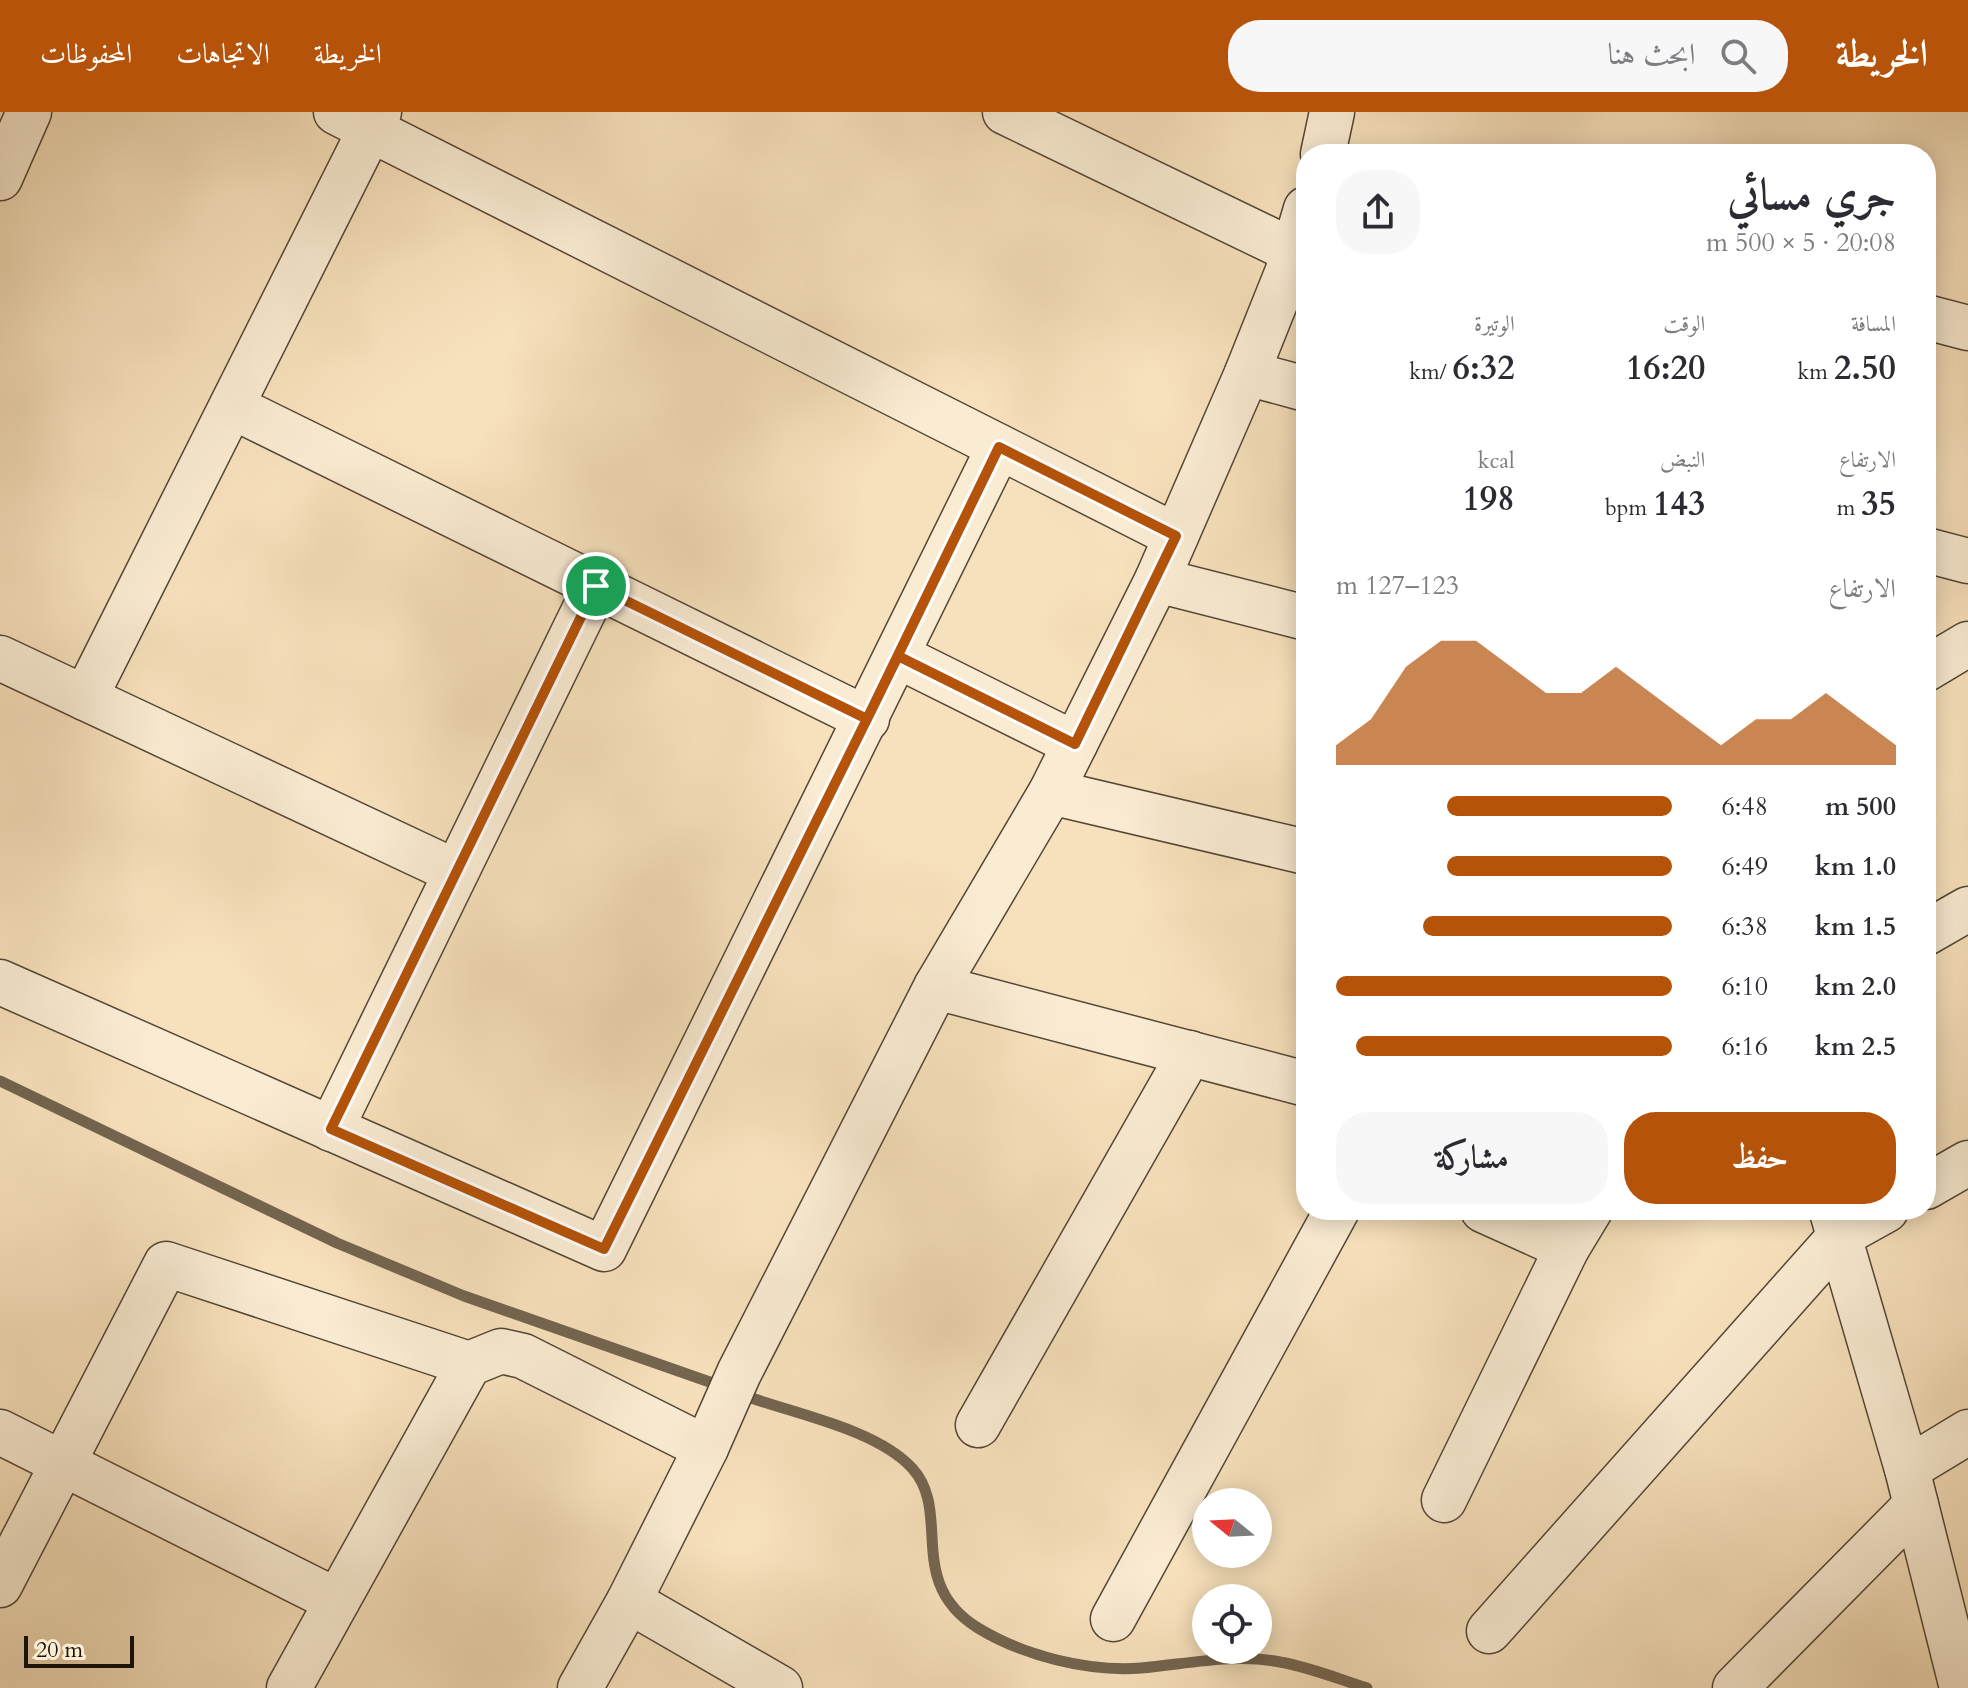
<!DOCTYPE html>
<html lang="ar">
<meta charset="utf-8">
<style>
:root{--surface:#fff;--page:#f7f7f7;--text:#2b2b33;--muted:#7c7c81;--accent:#b45309}
body{margin:0;font-family:Cardo,Amiri,serif;background:var(--page);color:var(--text);direction:rtl;height:100vh;display:flex;flex-direction:column;font-size:30px;white-space:nowrap}
*{box-sizing:border-box;margin:0}
p{font-size:26px;color:var(--muted)}
.icon{flex:none;width:44px;height:44px;fill:none;stroke:currentColor;stroke-width:2;stroke-linecap:round;stroke-linejoin:round}
.map{position:relative;flex:1;overflow:hidden;direction:ltr}
.details{position:absolute;left:1296px;top:32px;width:640px;height:1076px;display:flex;flex-direction:column;background:var(--surface);border-radius:32px;box-shadow:0 4px 20px #0003;direction:rtl}
.details>*{flex:none}
.needle{width:52px;rotate:288deg}
.fabs{position:absolute;left:1192px;top:1376px;display:grid;gap:16px}
.fabs a{display:grid;place-items:center;width:80px;height:80px;border-radius:50%;background:var(--surface);box-shadow:0 4px 20px #0003;font-size:40px}
.scale{position:absolute;left:24px;bottom:20px;width:110px;box-sizing:border-box;padding-left:8px;border:4px solid #1e140a;border-top:0;font-size:22px;line-height:28px;white-space:nowrap;color:#1e140a;-webkit-text-stroke:6px #faecd3;paint-order:stroke}
.pin{position:absolute;display:grid;place-items:center;width:68px;height:68px;color:#fff;margin:-34px;border:4px solid #fff;border-radius:50%;box-shadow:0 2px 8px #0007}
.round{display:grid;place-items:center;flex:none;width:84px;height:84px;border-radius:32px;background:var(--page)}
.head{display:flex;align-items:center;justify-content:space-between;height:136px;padding:0 40px}
h1{font-size:44px;font-weight:700;line-height:60px}
.stats{display:grid;grid-template-columns:repeat(3,1fr);gap:12px;height:136px;padding:8px 40px}
.stats div{display:grid;align-content:center}
.stats b{font-size:34px;font-weight:700}
.stats small{font-size:22px;font-weight:400}
.stats p{font-size:22px}
.chart{height:224px;padding:16px 40px}
.chart p{display:flex;justify-content:space-between}
.chart svg{width:100%;height:144px;margin-top:8px;fill:var(--accent);opacity:.7}
.button{display:flex;gap:16px;margin-top:auto;padding:16px 40px}
.button a{flex:1;height:92px;border-radius:32px;background:var(--accent);color:#fff;font-size:32px;font-weight:700;line-height:92px;text-align:center}
.button a+a{background:var(--page);color:var(--text)}
ul{padding:0 40px;list-style:none;font-size:26px}
li{display:grid;grid-template-columns:128px 96px 1fr;align-items:center;height:60px}
li i{height:20px;border-radius:10px;background:var(--accent)}
header{display:flex;align-items:center;gap:48px;box-sizing:border-box;height:112px;padding:0 40px;background:var(--accent);color:#fff}
header strong{font-size:38px}
nav{display:flex;gap:44px;margin-inline-start:auto;font-size:28px}
.search{width:560px;height:72px;background:var(--page);display:flex;align-items:center;gap:20px;box-sizing:border-box;padding:0 28px;border-radius:32px;color:var(--muted);font-size:30px}
.map>svg:first-child{display:block}
.lines{fill:none;stroke-linecap:round;stroke-linejoin:round}
.stream{stroke:#746550;stroke-width:11}
.minor-casing{stroke:#544736;stroke-width:47}
.minor{stroke:#faecd3;stroke-width:44}
.route-casing{stroke:#fff;stroke-width:16}
.route{stroke:#b45309;stroke-width:10}
</style>
<header>
<strong>الخريطة</strong>
<div class="search"><svg class="icon" aria-label="search" viewBox="0 0 24 24"><circle cx="10" cy="10" r="6"/><path d="M15 15l6 6"/></svg>ابحث هنا</div>
<nav><a>الخريطة</a><a>الاتجاهات</a><a>المحفوظات</a></nav>
</header>
<div class="map">
<svg width="1968" height="1576" viewBox="0 0 1968 1576">
<rect width="100%" height="100%" fill="#f7e1bc"/>
<filter id="stains"><feTurbulence type="fractalNoise" baseFrequency=".0025" numOctaves="4"/><feColorMatrix values="0 0 0 0 .2 0 0 0 0 .09 0 0 0 0 .02 0 0 0 .5 -.17"/></filter>
<radialGradient id="worn" r=".72"><stop offset=".6" stop-color="#630" stop-opacity="0"/><stop offset="1" stop-color="#630" stop-opacity=".3"/></radialGradient>
<g class="lines">
<!-- stream -->
<g class="stream">
<path d="M0 969 337 1131 464 1184 724 1275"/>
<path d="M740 1282C790 1301 875 1316 912 1356 953 1401 904 1470 978 1516 1024 1544 1088 1560 1141 1556 1187 1552 1235 1541 1280 1550 1309 1555 1339 1567 1367 1576"/>
</g>
<defs>
<g id="minor">
<path d="M336 0 1176 424"/>
<path d="M1005 0 1293 139"/>
<path d="M1323 42 1332 0"/>
<path d="M0 66 29 0"/>
<path d="M1926 205 1968 216"/>
<path d="M1247 261 1306 277"/>
<path d="M233 295 867 607"/>
<path d="M1926 438 1968 449"/>
<path d="M1157 468 1306 506"/>
<path d="M898 544 1075 632"/>
<path d="M0 546 456 760"/>
<path d="M1926 557 1968 532"/>
<path d="M85 586 379 0"/>
<path d="M1051 680 1306 740"/>
<path d="M1926 821 1968 797"/>
<path d="M0 870 604 1137 999 335"/>
<path d="M936 875 1306 972"/>
<path d="M331 1017 596 474"/>
<path d="M1926 1075 1968 1051"/>
<path d="M1483 1098 1567 1136"/>
<path d="M1832 1100 1907 1357 1962 1576"/>
<path d="M978 1313 1190 941"/>
<path d="M0 1320 337 1489"/>
<path d="M1907 1357 1968 1320"/>
<path d="M1444 1388 1567 1136 1590 1098"/>
<path d="M0 1473 166 1152 469 1252"/>
<path d="M629 1489 780 1576"/>
<path d="M1113 1507 1337 1098"/>
<path d="M1489 1519 1841 1123 1886 1098"/>
<path d="M289 1576 469 1252 501 1239 523 1244 706 1336"/>
<path d="M580 1576 629 1489 706 1336 739 1261 936 875 1051 680 1157 468 1247 261 1287 161 1306 97"/>
<path d="M1735 1576 1916 1393"/>
</g>
</defs>
<!-- minor casing -->
<use href="#minor" class="minor-casing"/>
<!-- minor -->
<use href="#minor" class="minor"/>
</g>
<g class="lines">
<defs>
<path id="route" d="M596 474 331 1017 604 1137 867 607 898 544 1075 632 1176 424 999 335 867 607 596 474"/>
</defs>
<!-- route casing -->
<use href="#route" class="route-casing"/>
<!-- route -->
<use href="#route" class="route"/>
</g>
<rect width="100%" height="100%" filter="url(#stains)"/>
<rect width="100%" height="100%" fill="url(#worn)"/>
</svg>
<div class="fabs">
<a><svg class="needle" viewBox="-14 -14 28 28"><path d="M0-13l5 13h-10z" fill="#e53935"/><path d="M0 13l5-13h-10z" fill="#7c7c81"/></svg></a>
<a><svg class="icon" aria-label="locate" viewBox="0 0 24 24"><circle cx="12" cy="12" r="6"/><path d="M12 2v4M12 18v4M2 12h4M18 12h4"/></svg></a>
</div>
<div class="scale">20 m</div>
<div class="pin" style="left:596px;top:474px;background:#1e9e55"><svg class="icon" aria-label="arrive" viewBox="0 0 24 24"><path d="M6 21V4h12l-3 4 3 4H6"/></svg></div>
<section class="details">
<div class="head"><div><h1>جري مسائي</h1><p>20:08 · 5 × 500 m</p></div><a class="round"><svg class="icon" aria-label="share" viewBox="0 0 24 24"><path d="M12 15V3M7 8l5-5 5 5M5 13v7h14v-7"/></svg></a></div>
<div class="stats">
<div><p>المسافة</p><b>2.50<small> km</small></b></div>
<div><p>الوقت</p><b>16:20</b></div>
<div><p>الوتيرة</p><b>6:32<small> /km</small></b></div>
</div>
<div class="stats">
<div><p>الارتفاع</p><b>35<small> m</small></b></div>
<div><p>النبض</p><b>143<small> bpm</small></b></div>
<div><p>kcal</p><b>198</b></div>
</div>
<div class="chart"><p><span>الارتفاع</span>123–127 m</p>
<svg viewBox="0 0 160 44" preserveAspectRatio="none"><path d="M0 44V38L10 30L20 14L30 6L40 6L50 14L60 22L70 22L80 14L90 22L100 30L110 38L120 30L130 30L140 22L150 30L160 38V44z"/></svg>
</div>
<ul>
<li><b>500 m</b>6:48<i style="width:67%"></i></li>
<li><b>1.0 km</b>6:49<i style="width:67%"></i></li>
<li><b>1.5 km</b>6:38<i style="width:74%"></i></li>
<li><b>2.0 km</b>6:10<i style="width:100%"></i></li>
<li><b>2.5 km</b>6:16<i style="width:94%"></i></li>
</ul>
<div class="button"><a>حفظ</a><a>مشاركة</a></div>
</section>
</div>
